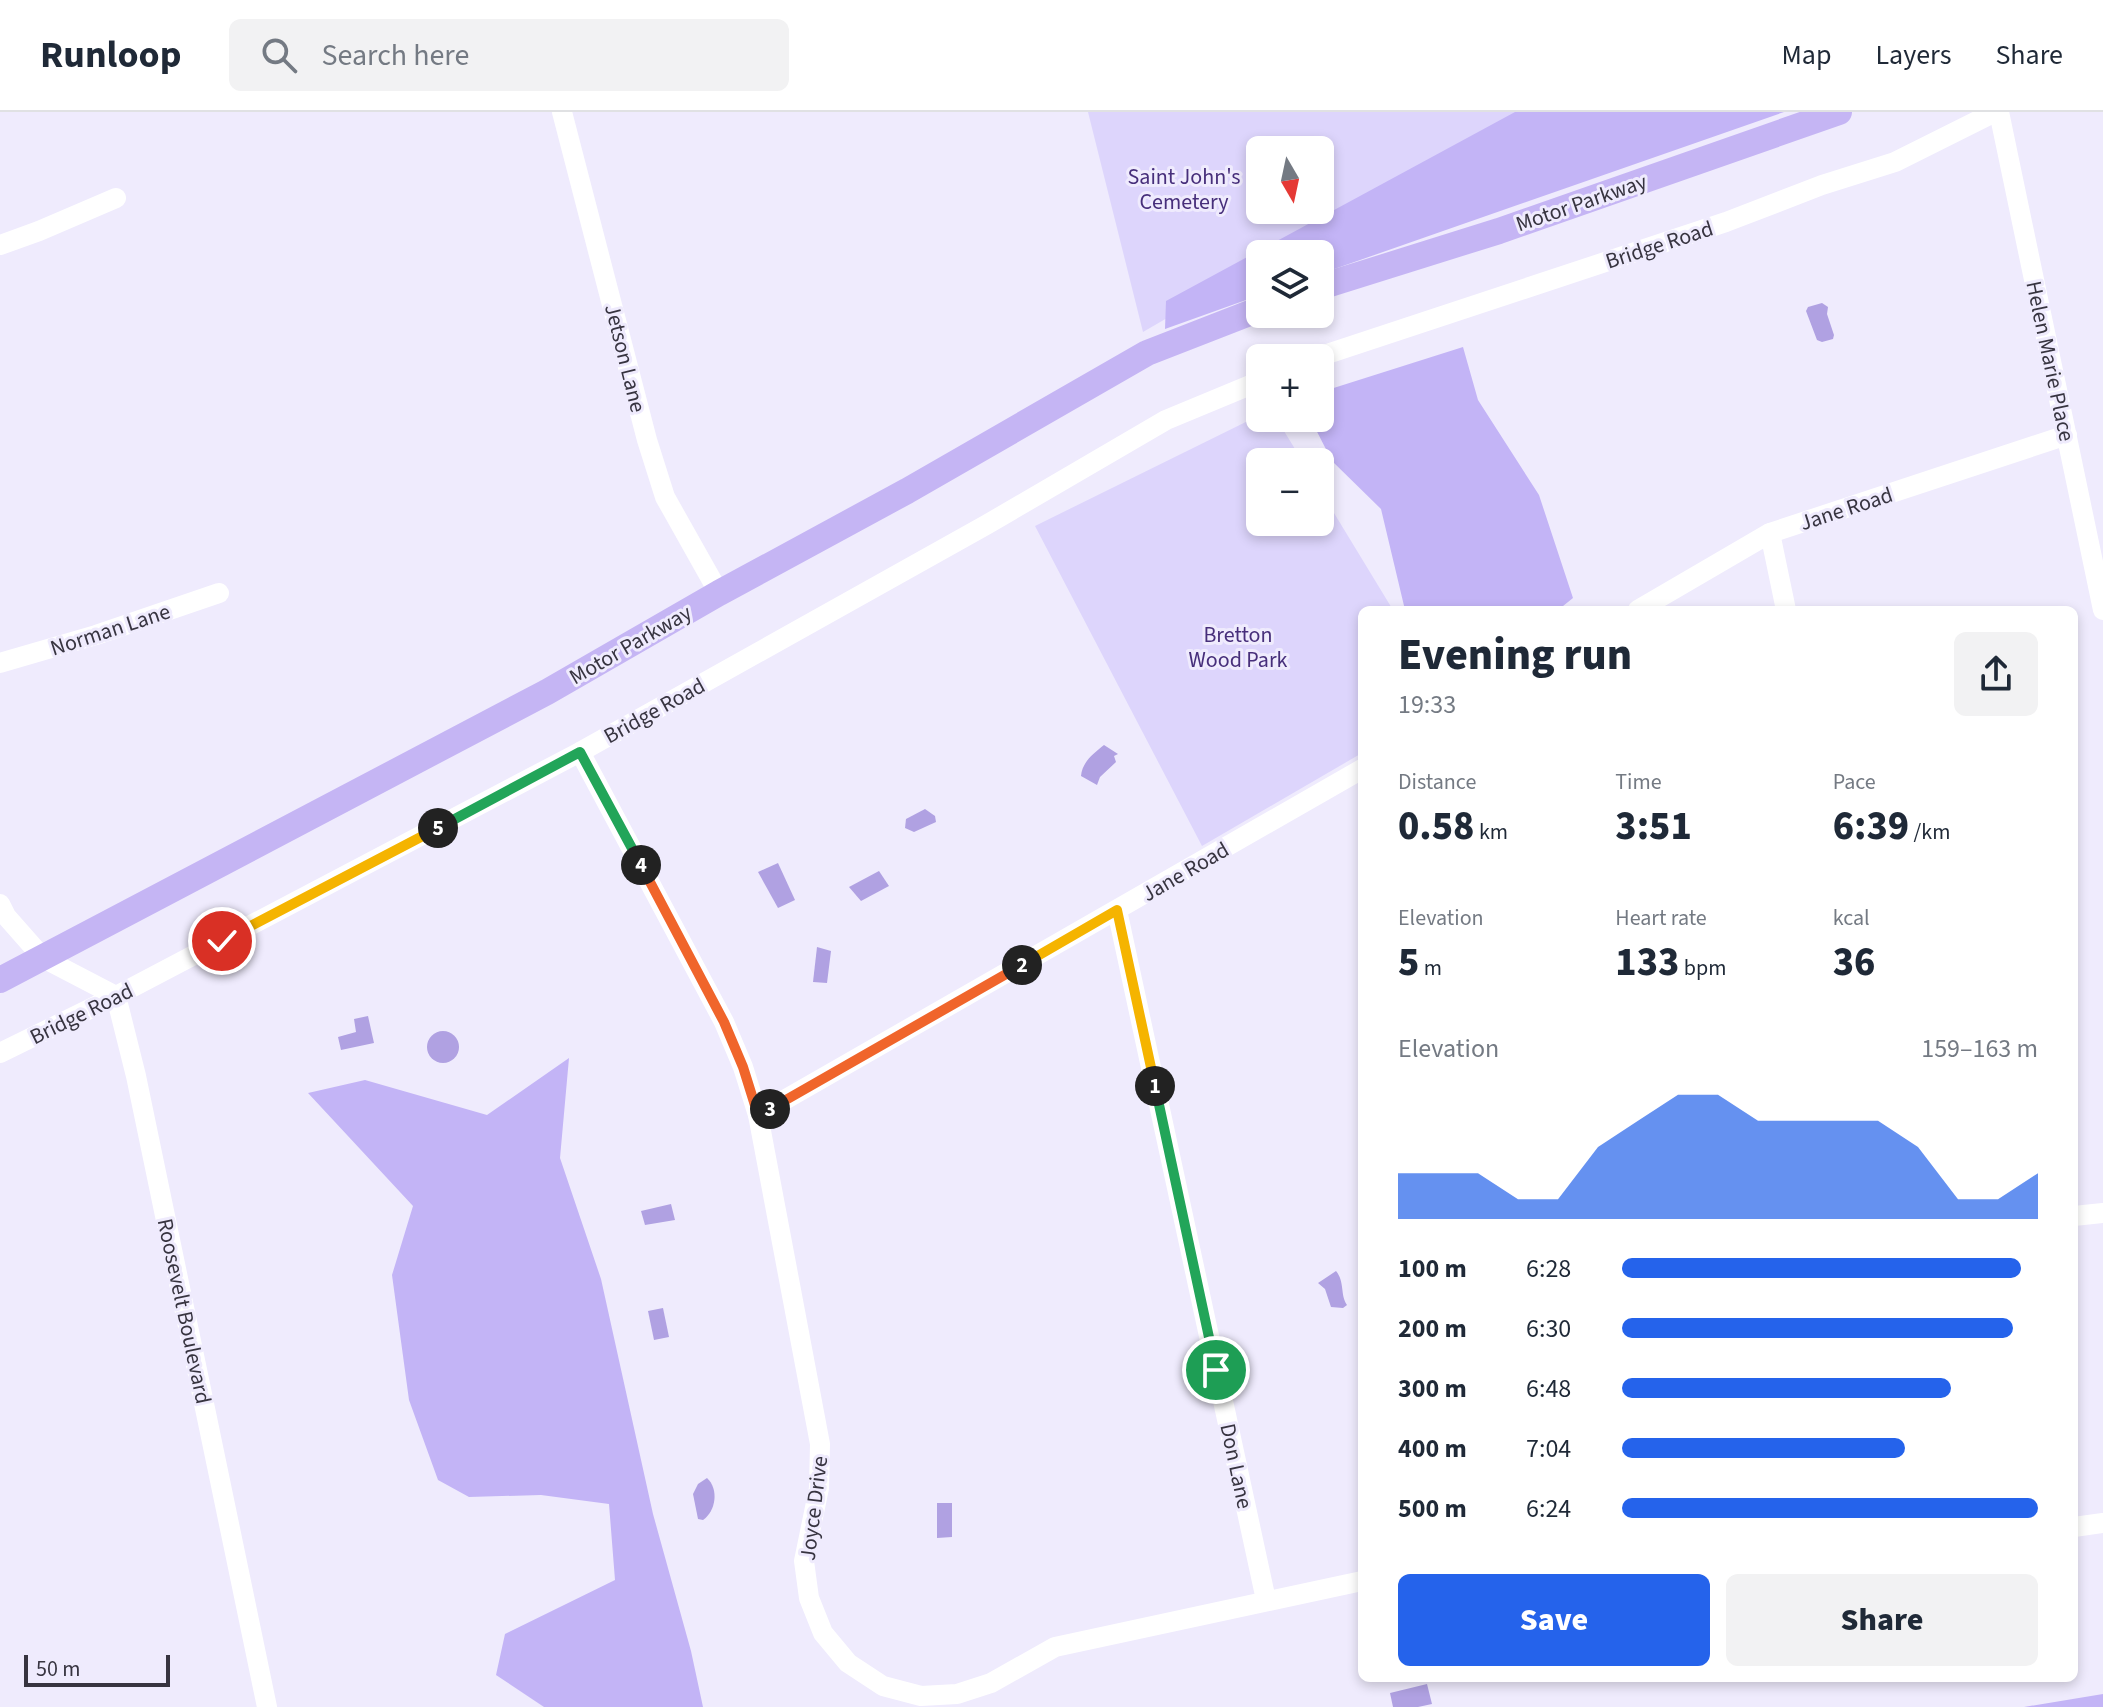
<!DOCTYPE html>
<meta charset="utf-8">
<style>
:root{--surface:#fff;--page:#f2f2f3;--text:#1f2937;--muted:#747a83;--line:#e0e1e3;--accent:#2563eb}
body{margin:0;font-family:"Source Sans 3",sans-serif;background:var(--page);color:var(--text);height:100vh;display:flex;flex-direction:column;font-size:30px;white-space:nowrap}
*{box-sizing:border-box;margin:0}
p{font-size:26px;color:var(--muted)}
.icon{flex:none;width:44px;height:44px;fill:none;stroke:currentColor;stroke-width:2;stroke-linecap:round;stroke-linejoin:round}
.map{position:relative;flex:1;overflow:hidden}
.details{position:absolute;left:1358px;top:494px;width:720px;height:1076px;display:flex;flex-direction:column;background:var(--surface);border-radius:12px;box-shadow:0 4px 12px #0003}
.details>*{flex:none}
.needle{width:52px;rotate:171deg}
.tools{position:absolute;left:1246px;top:24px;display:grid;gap:16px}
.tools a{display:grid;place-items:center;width:88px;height:88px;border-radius:12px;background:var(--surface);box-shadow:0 4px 12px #0003;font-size:40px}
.scale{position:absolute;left:24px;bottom:20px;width:146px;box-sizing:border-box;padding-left:8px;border:4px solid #373440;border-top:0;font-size:22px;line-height:28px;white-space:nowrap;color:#373440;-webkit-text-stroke:6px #efebfd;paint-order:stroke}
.pin{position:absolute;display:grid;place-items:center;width:68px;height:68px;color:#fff;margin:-34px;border:4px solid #fff;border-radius:50%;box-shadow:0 2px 8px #0007}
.km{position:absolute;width:40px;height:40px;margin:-20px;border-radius:50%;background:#222;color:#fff;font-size:22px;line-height:40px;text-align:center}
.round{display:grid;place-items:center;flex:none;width:84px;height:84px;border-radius:12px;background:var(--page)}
.summary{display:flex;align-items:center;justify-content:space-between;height:136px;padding:0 40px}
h1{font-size:44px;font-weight:800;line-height:60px}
.figures{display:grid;grid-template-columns:repeat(3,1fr);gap:12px;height:136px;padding:8px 40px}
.figures div{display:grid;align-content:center}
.figures b{font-size:40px;font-weight:800}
.figures small{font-size:22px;font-weight:400}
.figures p{font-size:22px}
.chart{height:224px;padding:16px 40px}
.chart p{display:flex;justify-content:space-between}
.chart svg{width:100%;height:144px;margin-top:8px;fill:var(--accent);opacity:.7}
.primary-button{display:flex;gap:16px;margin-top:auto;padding:16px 40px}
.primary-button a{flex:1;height:92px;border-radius:12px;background:var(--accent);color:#fff;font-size:32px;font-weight:800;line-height:92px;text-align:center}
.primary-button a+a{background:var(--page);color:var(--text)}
ul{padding:0 40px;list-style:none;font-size:26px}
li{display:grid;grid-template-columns:128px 96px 1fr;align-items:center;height:60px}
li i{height:20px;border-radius:10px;background:var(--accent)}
header{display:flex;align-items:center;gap:48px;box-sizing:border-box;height:112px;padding:0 40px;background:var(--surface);border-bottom:2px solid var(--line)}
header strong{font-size:38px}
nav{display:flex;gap:44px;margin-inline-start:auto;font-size:28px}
.search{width:560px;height:72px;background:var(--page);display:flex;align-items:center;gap:20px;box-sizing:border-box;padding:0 28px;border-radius:12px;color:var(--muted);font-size:30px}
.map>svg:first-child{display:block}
.green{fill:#ddd5fc;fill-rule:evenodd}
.forest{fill:#c3b4f6}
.water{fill:#b0a1e2}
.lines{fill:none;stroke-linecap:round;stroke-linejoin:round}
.minor{stroke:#fff;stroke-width:20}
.major{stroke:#c5b5f4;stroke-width:26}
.split-1-casing{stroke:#fff;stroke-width:16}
.split-2-casing{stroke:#fff;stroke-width:16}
.split-3-casing{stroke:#fff;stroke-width:16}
.split-4-casing{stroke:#fff;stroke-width:16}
.split-5-casing{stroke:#fff;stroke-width:16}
.split-6-casing{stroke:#fff;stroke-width:16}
.split-1{stroke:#22a559;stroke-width:10}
.split-2{stroke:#f5b400;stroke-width:10}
.split-3{stroke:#f0652b;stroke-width:10}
.split-4{stroke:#f0652b;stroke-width:10}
.split-5{stroke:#22a559;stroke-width:10}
.split-6{stroke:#f5b400;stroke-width:10}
.labels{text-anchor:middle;stroke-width:6;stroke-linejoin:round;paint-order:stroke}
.park-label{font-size:22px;fill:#472f7b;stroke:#efebfd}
.street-label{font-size:22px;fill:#373440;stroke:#efebfd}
</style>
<header>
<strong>Runloop</strong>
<div class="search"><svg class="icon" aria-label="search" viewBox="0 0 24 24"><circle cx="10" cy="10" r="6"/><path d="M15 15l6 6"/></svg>Search here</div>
<nav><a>Map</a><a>Layers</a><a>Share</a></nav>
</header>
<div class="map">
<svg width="2103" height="1595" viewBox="0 0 2103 1595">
<rect width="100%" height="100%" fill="#efebfd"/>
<!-- green -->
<g class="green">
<path d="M1088 0H1524L1260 142V152L1143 220ZM1260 38H1320V98H1260Z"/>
<path d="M1260 303V306H1276L1303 350H1260V410H1320V378L1393 498H1362V641L1202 734 1035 414Z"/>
</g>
<!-- forest -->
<g class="forest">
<path d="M1515 0H1784L1320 162V142H1260V183L1165 217 1166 189Z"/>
<path d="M1463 235 1478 288 1539 383 1573 486 1558 498H1405L1381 397 1332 349 1310 306H1320L1321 280Z"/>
<path d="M569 946 560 1046 601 1167 653 1402 691 1539 703 1595H544L496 1563 505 1522 615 1468 609 1392 541 1383 469 1385 438 1368 409 1288 392 1163 413 1094 308 981 365 968 487 1003Z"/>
<path d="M2103 1582V1595H2024Z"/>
</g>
<!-- water -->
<g class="water">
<path d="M1822 191 1828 195 1827 202 1834 223 1833 227 1822 230 1817 228 1806 199 1808 195Z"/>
<path d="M1104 633 1118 642 1114 644 1116 650 1100 665 1097 673 1081 664C1082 650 1094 641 1104 633Z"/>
<path d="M925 697 935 704 936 710 914 720 905 716 906 707Z"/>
<path d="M778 751 795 788 778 796 758 760Z"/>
<path d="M879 759 889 774 861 789 849 775Z"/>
<path d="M817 835 831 839 827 871 813 870Z"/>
<path d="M368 904 374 931 341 938 338 925 356 920 354 907Z"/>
<circle cx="443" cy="935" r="16"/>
<path d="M671 1092 675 1108 645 1113 641 1099Z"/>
<path d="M1336 1159C1345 1170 1340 1183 1347 1193L1343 1196 1331 1195 1325 1177 1318 1171Z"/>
<path d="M663 1196 669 1225 654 1228 648 1199Z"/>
<path d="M707 1366C719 1377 716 1399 703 1408L698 1407 693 1382 698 1372Z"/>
<path d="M937 1391H952V1425L937 1426Z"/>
<path d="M1427 1572 1432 1592 1418 1595H1393L1390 1581Z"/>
</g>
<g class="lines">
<!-- minor -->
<g class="minor">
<path d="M562 0 647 328 665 385 719 481"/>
<path d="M1999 0 2103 498"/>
<path d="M0 133 39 119 116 86"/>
<path d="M1315 246 1726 110 1822 73 1895 50 1995 0"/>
<path d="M1770 421 1786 498"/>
<path d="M1638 498 1770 421 2067 323"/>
<path d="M0 551 96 523 219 481"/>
<path d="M580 640 724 910 743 955 758 1003 820 1332 819 1376 804 1449 809 1486 823 1521 848 1551 883 1574 921 1584 957 1582 991 1571 1055 1535 1362 1469"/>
<path d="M0 792 6 804 43 846 116 884 136 964 267 1595"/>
<path d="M1117 798 1266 1488"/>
<path d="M0 941 116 884 580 640 986 413 1166 308 1260 269"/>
<path d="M758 1003 1362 657"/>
<path d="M2074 1104 2103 1101"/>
<path d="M2074 1415 2103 1411"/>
</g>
<!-- major -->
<g class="major">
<path d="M1320 175 1499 119 1839 0"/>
<path d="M0 868 547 580 719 481 907 379 1147 241 1260 197"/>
</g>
</g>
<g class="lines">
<defs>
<path id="split-1" d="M1155 974 1216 1258"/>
<path id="split-2" d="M1022 853 1117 798 1155 974"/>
<path id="split-3" d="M770 997 1022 853"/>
<path id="split-4" d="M641 753 724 910 743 955 758 1003 770 997"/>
<path id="split-5" d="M438 716 580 640 641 753"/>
<path id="split-6" d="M222 829 438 716"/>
</defs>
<!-- split-1 casing -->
<use href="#split-1" class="split-1-casing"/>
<!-- split-2 casing -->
<use href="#split-2" class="split-2-casing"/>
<!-- split-3 casing -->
<use href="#split-3" class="split-3-casing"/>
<!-- split-4 casing -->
<use href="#split-4" class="split-4-casing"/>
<!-- split-5 casing -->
<use href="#split-5" class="split-5-casing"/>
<!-- split-6 casing -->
<use href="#split-6" class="split-6-casing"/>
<!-- split-1 -->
<use href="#split-1" class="split-1"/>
<!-- split-2 -->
<use href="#split-2" class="split-2"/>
<!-- split-3 -->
<use href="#split-3" class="split-3"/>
<!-- split-4 -->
<use href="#split-4" class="split-4"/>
<!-- split-5 -->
<use href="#split-5" class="split-5"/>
<!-- split-6 -->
<use href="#split-6" class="split-6"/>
</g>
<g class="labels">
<!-- park labels -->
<g class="park-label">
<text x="1184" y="72">Saint John's<tspan x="1184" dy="25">Cemetery</tspan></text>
<text x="1238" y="530">Bretton<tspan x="1238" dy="25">Wood Park</tspan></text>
</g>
<!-- street labels -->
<g class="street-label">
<text transform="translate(1581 90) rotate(-19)" y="8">Motor Parkway</text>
<text transform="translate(1659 132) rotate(-18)" y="8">Bridge Road</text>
<text transform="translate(626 246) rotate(76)" y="8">Jetson Lane</text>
<text transform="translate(2051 249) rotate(78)" y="8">Helen Marie Place</text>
<text transform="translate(1846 396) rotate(-18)" y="8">Jane Road</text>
<text transform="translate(110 517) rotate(-18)" y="8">Norman Lane</text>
<text transform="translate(630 532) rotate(-30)" y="8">Motor Parkway</text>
<text transform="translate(654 598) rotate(-29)" y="8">Bridge Road</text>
<text transform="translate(1185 759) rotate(-30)" y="8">Jane Road</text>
<text transform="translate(81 901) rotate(-26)" y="8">Bridge Road</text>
<text transform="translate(185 1199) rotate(78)" y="8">Roosevelt Boulevard</text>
<text transform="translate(1237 1354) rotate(78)" y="8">Don Lane</text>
<text transform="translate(813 1396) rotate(-83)" y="8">Joyce Drive</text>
</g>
</g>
</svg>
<div class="tools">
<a><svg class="needle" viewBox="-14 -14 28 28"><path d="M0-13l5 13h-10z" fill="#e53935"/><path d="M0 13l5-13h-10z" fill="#747a83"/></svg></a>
<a><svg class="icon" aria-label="layers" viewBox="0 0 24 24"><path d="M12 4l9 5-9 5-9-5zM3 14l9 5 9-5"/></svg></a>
<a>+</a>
<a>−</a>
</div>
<div class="scale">50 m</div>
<div class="pin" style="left:1216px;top:1258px;background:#1e9e55"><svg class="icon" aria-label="arrive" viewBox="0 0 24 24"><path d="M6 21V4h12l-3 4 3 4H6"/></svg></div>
<div class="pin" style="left:222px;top:829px;background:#d93025"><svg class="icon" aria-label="check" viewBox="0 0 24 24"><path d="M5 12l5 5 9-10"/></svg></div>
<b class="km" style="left:1155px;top:974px">1</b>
<b class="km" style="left:1022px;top:853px">2</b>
<b class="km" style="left:770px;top:997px">3</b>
<b class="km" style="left:641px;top:753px">4</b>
<b class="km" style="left:438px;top:716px">5</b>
<section class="details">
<div class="summary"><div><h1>Evening run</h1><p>19:33</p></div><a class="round"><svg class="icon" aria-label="share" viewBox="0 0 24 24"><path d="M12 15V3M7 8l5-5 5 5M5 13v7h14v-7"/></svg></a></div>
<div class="figures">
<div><p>Distance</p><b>0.58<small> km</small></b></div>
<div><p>Time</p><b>3:51</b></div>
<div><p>Pace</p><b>6:39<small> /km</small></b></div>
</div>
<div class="figures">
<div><p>Elevation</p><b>5<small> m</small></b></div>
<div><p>Heart rate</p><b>133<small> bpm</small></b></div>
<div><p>kcal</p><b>36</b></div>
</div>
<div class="chart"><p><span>Elevation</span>159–163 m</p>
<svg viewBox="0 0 160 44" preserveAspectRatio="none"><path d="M0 44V30L10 30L20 30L30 38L40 38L50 22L60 14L70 6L80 6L90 14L100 14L110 14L120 14L130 22L140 38L150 38L160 30V44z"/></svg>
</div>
<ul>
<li><b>100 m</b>6:28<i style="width:96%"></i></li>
<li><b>200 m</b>6:30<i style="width:94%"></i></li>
<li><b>300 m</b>6:48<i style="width:79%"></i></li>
<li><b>400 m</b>7:04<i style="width:68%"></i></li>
<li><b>500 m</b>6:24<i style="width:100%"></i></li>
</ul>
<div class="primary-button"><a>Save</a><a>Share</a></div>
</section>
</div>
